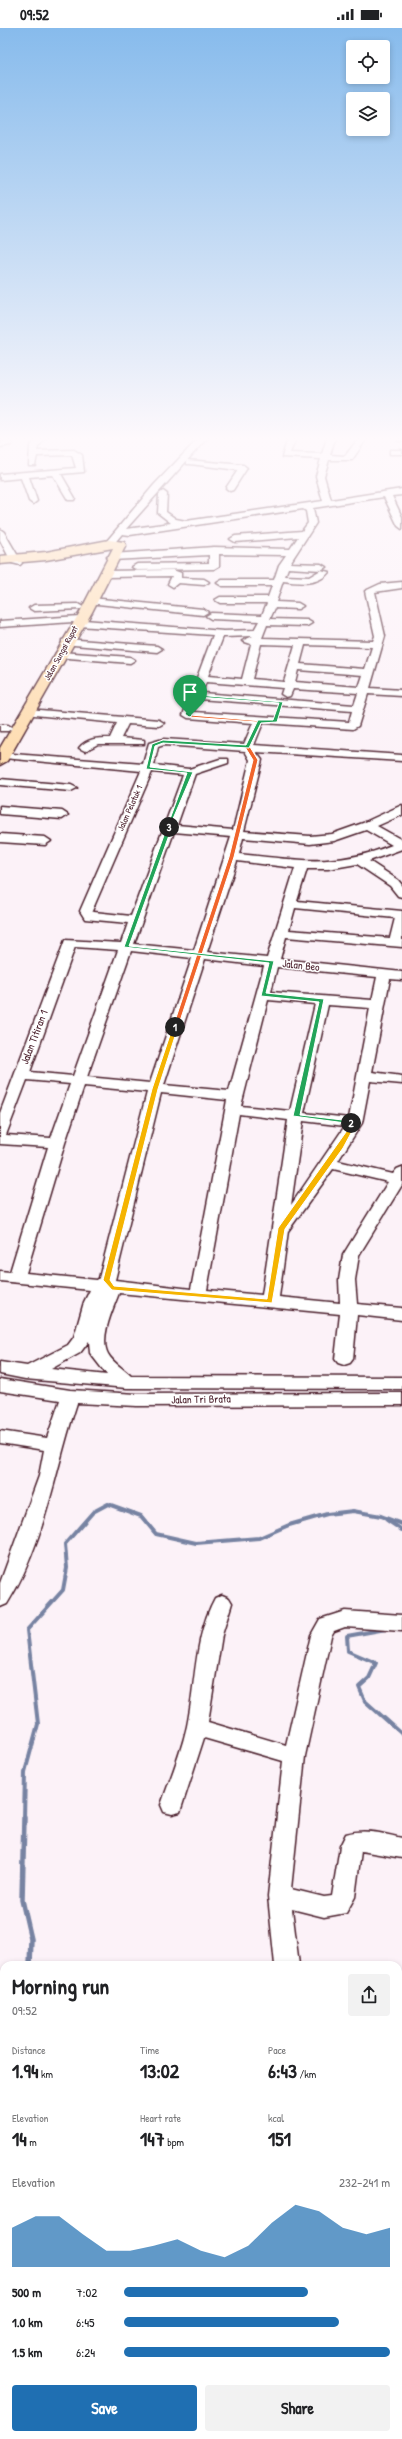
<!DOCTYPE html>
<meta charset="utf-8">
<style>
:root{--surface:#fff;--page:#f2f2f2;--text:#202124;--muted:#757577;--accent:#1f6fb2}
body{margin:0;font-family:"Patrick Hand",sans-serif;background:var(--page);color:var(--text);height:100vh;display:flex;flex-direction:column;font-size:15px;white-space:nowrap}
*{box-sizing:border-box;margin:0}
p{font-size:13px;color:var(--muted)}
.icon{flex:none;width:22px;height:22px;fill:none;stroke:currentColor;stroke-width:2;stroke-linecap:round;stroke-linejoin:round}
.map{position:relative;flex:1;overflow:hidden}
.drawer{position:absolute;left:0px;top:1933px;width:402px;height:478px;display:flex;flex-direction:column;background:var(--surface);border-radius:12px 12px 0 0;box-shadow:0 2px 6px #0003}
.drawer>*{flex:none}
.controls{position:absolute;left:346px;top:12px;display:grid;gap:8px}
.controls a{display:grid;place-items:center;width:44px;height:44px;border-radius:4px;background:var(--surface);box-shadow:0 2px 6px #0003;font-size:20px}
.pin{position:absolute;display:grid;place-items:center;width:34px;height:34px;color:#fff;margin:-41px -17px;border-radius:50% 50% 50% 0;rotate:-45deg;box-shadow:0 0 4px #0007}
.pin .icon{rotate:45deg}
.km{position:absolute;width:20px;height:20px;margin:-10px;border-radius:50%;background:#222;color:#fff;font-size:11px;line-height:20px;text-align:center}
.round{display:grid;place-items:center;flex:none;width:42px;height:42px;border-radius:4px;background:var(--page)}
.head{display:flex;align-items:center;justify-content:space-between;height:68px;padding:0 12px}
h1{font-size:22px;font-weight:800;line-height:30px}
.figures{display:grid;grid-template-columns:repeat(3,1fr);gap:6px;height:68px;padding:4px 12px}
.figures div{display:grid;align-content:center}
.figures b{font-size:20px;font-weight:800}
.figures small{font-size:11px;font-weight:400}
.figures p{font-size:11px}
.chart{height:112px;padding:8px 12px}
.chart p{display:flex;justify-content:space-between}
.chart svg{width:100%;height:72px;margin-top:4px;fill:var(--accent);opacity:.7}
.button{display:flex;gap:8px;margin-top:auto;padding:8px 12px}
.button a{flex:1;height:46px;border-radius:4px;background:var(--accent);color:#fff;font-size:16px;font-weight:800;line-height:46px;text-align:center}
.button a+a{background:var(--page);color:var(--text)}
ul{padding:0 12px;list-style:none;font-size:13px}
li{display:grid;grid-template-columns:64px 48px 1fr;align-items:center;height:30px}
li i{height:10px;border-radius:5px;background:var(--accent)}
.status{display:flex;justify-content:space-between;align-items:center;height:28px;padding:0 20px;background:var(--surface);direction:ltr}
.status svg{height:11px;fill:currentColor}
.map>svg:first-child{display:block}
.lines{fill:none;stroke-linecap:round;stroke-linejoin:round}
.stream-far1{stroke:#7783a2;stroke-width:4}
.stream{stroke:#7783a2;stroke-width:5.5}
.minor-casing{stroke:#4a1f2b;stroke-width:3}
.major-casing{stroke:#4a1f2b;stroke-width:3}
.minor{fill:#fff;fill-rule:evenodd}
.major{fill:#fedbac;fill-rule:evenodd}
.split-1{fill:#f0652b;stroke:#fff}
.split-2{fill:#f5b400;stroke:#fff}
.split-3{fill:#22a559;stroke:#fff}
.split-4{fill:#22a559;stroke:#fff}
.labels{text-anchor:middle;stroke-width:3;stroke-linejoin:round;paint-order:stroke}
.far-street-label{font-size:9px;fill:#4a1f2b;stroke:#fff}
.street-label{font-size:11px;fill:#4a1f2b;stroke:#fff}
</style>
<div class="status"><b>09:52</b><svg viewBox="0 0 49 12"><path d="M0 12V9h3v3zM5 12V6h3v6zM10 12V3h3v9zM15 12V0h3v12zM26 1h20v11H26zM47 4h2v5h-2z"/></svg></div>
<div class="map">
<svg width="402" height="2411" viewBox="0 0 402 2411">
<rect width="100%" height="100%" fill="#fcf2f8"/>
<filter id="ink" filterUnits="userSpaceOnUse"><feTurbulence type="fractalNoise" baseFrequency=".025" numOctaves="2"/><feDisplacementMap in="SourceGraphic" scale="8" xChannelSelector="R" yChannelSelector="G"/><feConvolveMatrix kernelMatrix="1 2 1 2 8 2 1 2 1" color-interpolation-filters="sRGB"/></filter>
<g filter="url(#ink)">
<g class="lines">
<!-- stream-far1 -->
<g class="stream-far1">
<path d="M387 1492 402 1502"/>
<path d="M386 1601 347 1608 348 1623 376 1635 369 1650 359 1659 365 1673 402 1706"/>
<path d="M24 1791 25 1744 38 1696 27 1602 63 1562 67 1540 65 1516 93 1484 108 1476 141 1488 156 1506 196 1515 259 1510 289 1497 327 1486 353 1483 381 1488 402 1496"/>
</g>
<!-- stream -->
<g class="stream">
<path d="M24 1790 22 1872 31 1911 30 1937"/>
<path d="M0 1970 4 1967"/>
<path d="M398 2286 402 2271"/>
<path d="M347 2411 348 2407"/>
</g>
<defs>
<g id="minor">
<path d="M6 410H14L11 417 0 419V415L5 413Z"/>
<path d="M38 410H46L38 419 37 423 74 422 82 427 84 444 61 446 75 470 74 472H68L53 447 29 449 37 473 33 476 29 473 21 450 0 452V446L76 440 72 427 37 428 35 437H29L30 418Z"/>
<path d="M199 410H207L126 501 171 495 158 485 159 466 163 463 167 466 166 484 176 491 186 493 323 473 316 448 321 431 282 429 288 410H296L290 425 322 426 327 410H335L330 427 345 428 359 410H367L352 432H329L324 448 331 472 402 461V467L392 468 402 489V501L398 498 384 469 313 480 316 495 290 535 321 536 326 539 321 542 288 540 285 548 309 549 321 542 329 544C318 558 299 555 283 553L276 574 298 575 303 578 298 581 275 580 270 591 307 592 312 595 307 598 267 597 262 610 373 613 375 608 365 563 380 556 402 554V560L375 564 385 608 370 660 402 662V668L368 666 358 698 353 701 263 695 254 717 402 727V733L256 724 262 732 244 803 310 808 332 806 363 795 402 777V787L377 798 402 812V821L369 833 398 852 402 857V869L398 868 390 858 357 836 328 841H307L297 873 402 883V919L286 909 280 931 402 944V952L390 951 372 1044 402 1048V1056L370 1053 362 1095 338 1133 393 1146 397 1141 402 1139V1157L359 1227 355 1252 357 1276 402 1280V1292L357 1287 353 1331 350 1335 344 1337 338 1335 335 1331 340 1286 119 1265C113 1281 99 1310 108 1326 113 1335 124 1341 131 1348L402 1349V1361L127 1360 25 1351 0 1346V1334L27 1338 68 1317 74 1309 84 1274 90 1262 0 1253V1243L10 1244 48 1119 0 1116V1085L65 912 121 915 128 895 85 891 80 883 141 743 4 730 0 729V725L143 736 149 715 163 711 244 716 253 695 188 690 183 687 213 607 78 598 73 594 0 599V593L80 588 83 589 84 592 224 603 254 602 259 593 211 591 206 588 211 585 262 587 267 575H220L215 572 220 569H268L272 558H222L217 555 222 552H274L279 537 286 527 219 526V538L214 541 137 542 132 539 137 536 209 535V527L112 532 107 529 112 526 214 519 290 521 298 509 235 514 230 511 235 508 302 503 308 495 306 483 303 481 130 507 122 506 112 518H106V514L154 457ZM253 608 242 613 251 616 242 651 208 648 223 609ZM261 616 295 617 284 654 252 651ZM305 617 372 619 365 641 300 636ZM298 642 363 647 359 659 295 654ZM206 654 283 660 281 666 286 669 290 668 293 661 358 665 354 677 202 665ZM199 671 352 683 349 694 194 684ZM164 717 245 723 250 732 233 802 177 797 195 746 228 735V731H220L189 741 154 737 158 719ZM152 744 183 747 131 888 94 884 92 883ZM366 802 392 817C335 840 298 832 239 826L243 810 310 816 334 813ZM174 804 231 809 194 922 134 916ZM237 833 295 840 267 930 207 924ZM295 880 395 890 390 910 289 902ZM75 919 118 922 73 1048 30 1044ZM131 923 192 930 150 1055 87 1049ZM205 931 264 938 229 1063 164 1057ZM277 939 377 949 372 972 271 964ZM268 972 315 976 290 1083 241 1078ZM328 977 370 980 349 1090 304 1085ZM27 1052 70 1056 51 1110 6 1107ZM84 1058 147 1064 99 1250 97 1252 26 1245 65 1115ZM161 1065 227 1072 191 1261 115 1252ZM239 1086 288 1092 262 1267 207 1262ZM303 1093 345 1098 291 1177ZM333 1141 388 1154 343 1227 339 1252 340 1275 279 1269 288 1203ZM89 1313 90 1325 107 1347 51 1341 80 1325Z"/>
<rect x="398" y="410" width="4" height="3"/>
<rect x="390" y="422" width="12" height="4"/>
<path d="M187 432 243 437 247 440 233 462 230 463 226 460 238 442 190 436H187Z"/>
<path d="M0 501 4 504 22 535 20 537 12 535 0 512Z"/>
<path d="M173 542 181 545V550L204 551 209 554 204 557 178 555 173 559 168 556 172 548 106 549 101 546 106 543Z"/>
<path d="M91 570 203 581 208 584 203 587 88 575 86 573Z"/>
<path d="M78 576 83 579 81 581 34 583 29 580 34 577Z"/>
<path d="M66 611 157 618 162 621 157 624 62 616V612Z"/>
<path d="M60 624 130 629 135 632 130 635 56 629V625Z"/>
<path d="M28 681 159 692 164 695 159 698 128 696 121 710 144 712V716H98L85 723 79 720C87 710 98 710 110 710L117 695 24 686V682Z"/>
<path d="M0 697H8L13 700 8 703H0Z"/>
<path d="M0 751 71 757 77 760 71 763 0 757Z"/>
<path d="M0 778 62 783 68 787 62 791 0 786Z"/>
<path d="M0 806 45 809 51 813 45 817 0 814Z"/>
<path d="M0 1351 70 1362 137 1366 402 1365V1377L137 1378 77 1375C55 1441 45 1516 7 1576L0 1579V1555L39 1448 44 1422 0 1415V1403L47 1410 60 1372 0 1363Z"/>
<path d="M222 1567 229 1570 232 1575 222 1607 208 1694 286 1717 311 1607 320 1591 345 1583 402 1587V1603L345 1599 334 1603 331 1608 305 1728 291 1861 324 1869 332 1868 340 1818 346 1806C365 1800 384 1806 402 1810V1830L361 1823 355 1869 346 1885 324 1889 292 1881 299 1937H275L268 1868 283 1733 204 1710 180 1784 172 1786 164 1784 161 1777C170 1751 181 1725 187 1698 196 1656 194 1608 215 1570Z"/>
<path d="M0 2048 4 2049V2073L0 2072Z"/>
<rect x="163" y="2407" width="28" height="4"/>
</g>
<path id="major" d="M109 512 124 514 126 517 92 584 7 733 0 737V720L80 584 113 520 46 532 0 536V528L46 524Z"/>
</defs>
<!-- minor casing -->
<use href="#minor" class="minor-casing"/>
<!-- major casing -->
<use href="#major" class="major-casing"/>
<!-- minor -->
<use href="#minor" class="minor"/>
<!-- major -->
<use href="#major" class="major"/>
</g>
</g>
<!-- sky -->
<linearGradient id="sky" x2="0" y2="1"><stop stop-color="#87bbec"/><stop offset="0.55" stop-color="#fef9fc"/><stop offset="1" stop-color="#fef9fc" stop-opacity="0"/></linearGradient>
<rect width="402" height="747" fill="url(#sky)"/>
<!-- split-1 -->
<path class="split-1" d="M190 687 262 693 250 719 258 732 234 829 178 999 175 1001 173 999 229 829 253 732 245 719 257 694 189 689Z"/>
<!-- split-2 -->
<path class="split-2" d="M173 998 178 999 158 1061 110 1252 114 1258 267 1271 278 1200 351 1097 349 1093 357 1094 343 1120 285 1201 272 1275 112 1262 103 1252 152 1061Z"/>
<!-- split-3 -->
<path class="split-3" d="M169 797 172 799 129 918 274 933 266 965 324 971 300 1087 351 1093 353 1096 293 1088 319 974 261 968 269 935 124 919 167 799Z"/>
<!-- split-4 -->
<path class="split-4" d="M196 667 283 674 277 694 261 695 249 720 163 715 155 718 150 739 193 744 169 800 167 799 187 745 146 741 152 716 163 712 246 717 258 692H273L279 675 198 669 190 686 192 688 189 689 185 686Z"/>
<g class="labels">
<!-- far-street labels -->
<g class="far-street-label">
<text transform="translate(61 625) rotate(-61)" y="3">Jalan Sungai Rupat</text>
<text transform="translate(130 780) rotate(-66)" y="3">Jalan Pelatuk 1</text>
</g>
<!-- street labels -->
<g class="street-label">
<text transform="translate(301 937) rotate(6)" y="4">Jalan Beo</text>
<text transform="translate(34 1009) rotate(-69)" y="4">Jalan Titiran 1</text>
<text transform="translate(201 1371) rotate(-1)" y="4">Jalan Tri Brata</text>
</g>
</g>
</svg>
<div class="controls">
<a><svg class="icon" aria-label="locate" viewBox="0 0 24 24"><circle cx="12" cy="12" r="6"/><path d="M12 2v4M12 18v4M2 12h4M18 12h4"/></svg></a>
<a><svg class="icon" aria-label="layers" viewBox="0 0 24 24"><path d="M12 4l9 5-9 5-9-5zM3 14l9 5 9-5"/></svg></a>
</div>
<div class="pin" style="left:190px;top:688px;background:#1e9e55"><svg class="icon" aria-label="arrive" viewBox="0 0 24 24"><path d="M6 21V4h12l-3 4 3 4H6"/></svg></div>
<b class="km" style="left:175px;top:999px">1</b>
<b class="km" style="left:351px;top:1095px">2</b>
<b class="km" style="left:169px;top:799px">3</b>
<section class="drawer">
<div class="head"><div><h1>Morning run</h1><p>09:52</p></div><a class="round"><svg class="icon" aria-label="share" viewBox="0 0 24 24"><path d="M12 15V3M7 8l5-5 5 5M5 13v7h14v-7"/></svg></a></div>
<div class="figures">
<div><p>Distance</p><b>1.94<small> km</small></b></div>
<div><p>Time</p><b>13:02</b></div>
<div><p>Pace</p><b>6:43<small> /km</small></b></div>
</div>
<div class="figures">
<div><p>Elevation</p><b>14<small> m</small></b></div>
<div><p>Heart rate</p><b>147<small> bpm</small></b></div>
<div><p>kcal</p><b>151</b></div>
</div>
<div class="chart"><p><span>Elevation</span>232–241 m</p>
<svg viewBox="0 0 160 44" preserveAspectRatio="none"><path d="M0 44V20L10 13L20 13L30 24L40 34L50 34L60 31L70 27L80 34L90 38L100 31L110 17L120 6L130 10L140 20L150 24L160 20V44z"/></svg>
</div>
<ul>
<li><b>500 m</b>7:02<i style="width:69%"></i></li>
<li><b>1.0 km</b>6:45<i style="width:81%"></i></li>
<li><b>1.5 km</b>6:24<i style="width:100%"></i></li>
</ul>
<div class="button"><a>Save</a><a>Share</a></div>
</section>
</div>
